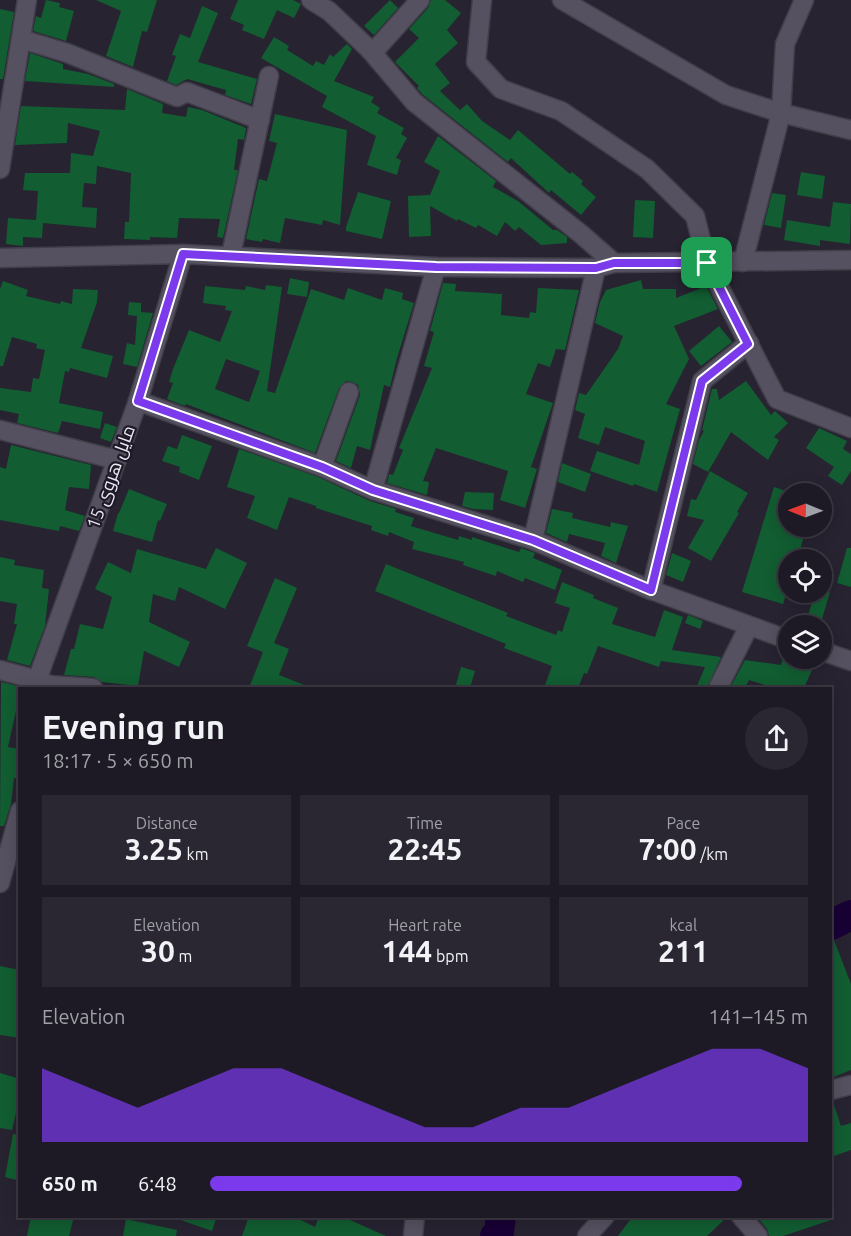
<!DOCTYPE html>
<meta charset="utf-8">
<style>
:root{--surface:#1d1a25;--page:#2a2732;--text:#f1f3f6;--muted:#a0a1a7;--line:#3b3842;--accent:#7c3aed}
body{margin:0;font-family:Ubuntu,Cairo,sans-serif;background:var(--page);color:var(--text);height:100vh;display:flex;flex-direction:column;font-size:22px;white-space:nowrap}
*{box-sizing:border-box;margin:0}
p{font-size:20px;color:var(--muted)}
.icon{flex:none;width:33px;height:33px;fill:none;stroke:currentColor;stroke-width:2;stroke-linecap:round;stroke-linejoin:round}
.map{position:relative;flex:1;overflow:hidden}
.details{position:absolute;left:18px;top:687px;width:814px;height:531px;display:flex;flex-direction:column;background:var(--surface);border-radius:0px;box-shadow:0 3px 15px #0003,0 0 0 2px var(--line)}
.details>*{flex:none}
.needle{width:39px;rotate:271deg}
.controls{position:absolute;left:778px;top:483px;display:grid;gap:12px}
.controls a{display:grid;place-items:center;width:54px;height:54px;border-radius:50%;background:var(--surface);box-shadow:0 3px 15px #0003,0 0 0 2px var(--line);font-size:30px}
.pin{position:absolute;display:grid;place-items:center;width:51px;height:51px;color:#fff;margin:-26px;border-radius:12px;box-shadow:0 3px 9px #0006}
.round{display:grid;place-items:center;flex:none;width:63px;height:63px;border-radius:32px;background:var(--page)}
.headline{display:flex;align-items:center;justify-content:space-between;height:102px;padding:0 24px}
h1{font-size:33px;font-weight:600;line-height:45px}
.metrics{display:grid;grid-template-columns:repeat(3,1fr);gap:9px;height:102px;padding:6px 24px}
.metrics div{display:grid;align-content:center;border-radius:0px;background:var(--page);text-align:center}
.metrics b{font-size:30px;font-weight:600}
.metrics small{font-size:16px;font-weight:400}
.metrics p{font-size:16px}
.chart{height:168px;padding:12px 24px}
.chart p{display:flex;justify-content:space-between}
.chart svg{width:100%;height:108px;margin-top:6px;fill:var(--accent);opacity:.7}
ul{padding:0 24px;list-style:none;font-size:20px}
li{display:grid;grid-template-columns:96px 72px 1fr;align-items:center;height:45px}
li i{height:15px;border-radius:8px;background:var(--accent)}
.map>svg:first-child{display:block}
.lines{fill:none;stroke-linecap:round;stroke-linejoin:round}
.river{stroke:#180035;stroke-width:30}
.building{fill:#125d32;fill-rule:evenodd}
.minor-casing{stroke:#403e49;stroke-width:21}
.minor{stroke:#555160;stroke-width:18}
.route-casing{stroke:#fff;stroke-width:12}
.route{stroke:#7c3aed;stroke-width:8}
.labels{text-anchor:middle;stroke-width:4.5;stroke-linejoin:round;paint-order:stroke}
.street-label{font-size:18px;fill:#eceaf3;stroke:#1e1a27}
</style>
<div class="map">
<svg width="851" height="1236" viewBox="0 0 851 1236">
<rect width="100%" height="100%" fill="#272331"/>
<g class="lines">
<!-- river -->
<g class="river">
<path d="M831 925 851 915"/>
<path d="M495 1236 499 1232 501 1216"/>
</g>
</g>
<!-- building -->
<g class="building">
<path d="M46 0 60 3 59 7 74 11 66 41 33 31 36 16 41 18Z"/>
<path d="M96 0H157L147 32 142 31 133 67 106 56 121 11Z"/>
<path d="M238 0H293L301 4 294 18 277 10 264 39 242 30 244 25 230 19Z"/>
<path d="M390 0 398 8 374 35 364 26Z"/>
<path d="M431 0H445L461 13 447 30 458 43 435 64 450 83 440 91 460 110 467 104 482 121 510 140 518 130 570 174 572 172 583 181 581 184 596 197 581 215 551 190 549 193 511 158 508 162 422 94 417 88 419 86 395 62 419 38 409 29 428 8Z"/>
<path d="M202 6 218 13 198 62 257 79 251 104 225 95 226 90 187 79 176 85 167 81 176 56 172 55 180 34 190 38Z"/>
<path d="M0 9 14 12 3 79H0Z"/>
<path d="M274 37 289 46 287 50 313 66 316 61 324 65 330 54 333 57 347 44 352 49 334 81 374 97 371 102 380 108 377 113 404 128 401 134 407 138 396 158 401 160 397 175 367 165 376 136 322 107 327 96 261 58Z"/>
<path d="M30 53 63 64V69L88 74 114 84V87L25 81Z"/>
<path d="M127 89 163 104 162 113 186 117 188 107 202 110 246 128 244 140 238 139 234 170H238L223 238 217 237 220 219 179 218 177 238 150 237V240L124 239 125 222H129L131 173 97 166 96 184 84 183 82 207 97 208 96 228 43 223 42 238 23 237V246L6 244 8 218 36 220 38 191 23 190 25 173H70L71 153 93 156 100 131 68 123 67 143 15 145 21 106 125 110Z"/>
<path d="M275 114 347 130 340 225 323 220 322 225 285 218 280 243 263 239 262 242 246 239 259 179 267 181 277 143 269 141Z"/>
<path d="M438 136 496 181 493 187 518 201 553 230H557L567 237V243L541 245 519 227 515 231 505 222 497 236 478 225 476 228 458 219 457 221 430 206 431 236 409 237 408 196 430 195 440 171 424 162Z"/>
<path d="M801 172 825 176 822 199 797 195Z"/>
<path d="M358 192 391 201 382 239 346 231V227Z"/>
<path d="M772 193 786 195 781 228 764 225Z"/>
<path d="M635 200 655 201 653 238 633 237Z"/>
<path d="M833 202 851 204 850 244 820 240V246L784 240 787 220 830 227Z"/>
<path d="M290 278 309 282 307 297 287 294Z"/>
<path d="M641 280 643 289H676V298L706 286 718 309 674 326 689 359 666 404 680 409 657 492 634 484 633 486 590 471 597 451 639 465 645 441 605 427 599 445 578 438 585 414 575 410 579 393 586 395 618 349 623 336 595 323 600 302 606 290Z"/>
<path d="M3 281 28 290 26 296 60 304 61 301 72 304 73 289 98 290 97 302 81 348 113 356 107 378 70 368 69 372 65 371 59 403 103 412 100 429 62 421 58 433 17 423 19 414 0 410V388L31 392 33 378 39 379 45 350 36 348 37 344 12 337 3 366H0V289Z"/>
<path d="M443 283 456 284 455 291 502 294 501 315 529 318 530 312 536 313 538 288 579 290 565 350 556 349 550 367 538 363 526 394 553 403 531 467 537 469 525 508 500 500 508 471 436 448 423 481 429 482 427 495 387 483 389 474 393 475 403 450 399 448 432 368 424 366 434 332 430 331Z"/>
<path d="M266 285 282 287 267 391 275 393 311 289 344 300 348 288 382 300 385 288 403 293 402 299 414 303 397 358 390 387 384 385 370 450 357 446 351 468 336 461 360 395 358 385 353 382 346 381 339 388 315 453 186 404 185 406 167 399 173 383 169 382 173 369 189 330 220 342 232 311 225 310 226 306 203 303 205 286 245 290 246 286 265 290ZM226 359 260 371 249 402 215 389Z"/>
<path d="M129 302 141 303V312L153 313 137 367 123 364 127 343 135 345 137 316 128 315Z"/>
<path d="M719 326 732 342 701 366 689 351Z"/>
<path d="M746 381 771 415 775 411 788 423 774 437 779 440 768 460 731 432 708 472 693 464 699 440 704 431 702 430 712 389H717L719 400Z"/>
<path d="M105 423 117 427 111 442 100 438Z"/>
<path d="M819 428 847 441 843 449 851 454V471L842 485 828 476 834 467 806 448Z"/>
<path d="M182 435 212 446 199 480 179 472 180 467 162 461 168 446 177 449Z"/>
<path d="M11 445 91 465 89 489 69 487 65 510 85 516 79 531 60 526 59 531 0 520V467L6 469Z"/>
<path d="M239 449 318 477 370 501 396 509 395 512 414 518 411 526 458 540 459 536 472 540V537L519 552 521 548 535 553 533 558 562 570 555 590 525 578 523 582 497 571 496 576 463 565 464 562 412 549 414 542 389 532 388 536 371 530 372 526 316 508V506L289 497 277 530 247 518 255 496 227 487Z"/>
<path d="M562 463 591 474 585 492 558 482Z"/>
<path d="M710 471 748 493 737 512 739 513 711 561 688 548 704 520 687 516 691 499 696 500Z"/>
<path d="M774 487 789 492V526H807L797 560H789V585L783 604 742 592Z"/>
<path d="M129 489 167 504 160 521 158 520 152 542 113 531 118 513H119Z"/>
<path d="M465 492 494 493 493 510 473 509 462 506Z"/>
<path d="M552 509 573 513 572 518 610 527 611 522 628 526 616 563 601 556 605 543 569 534 567 542 546 533Z"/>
<path d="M216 548 247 563 225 609 179 587 175 601 153 594 149 622 190 642 179 667 144 651 138 686 102 682 94 677 64 675 71 649H74L80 624 103 629 112 597 95 589 108 562 131 573 137 549 206 569Z"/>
<path d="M847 548H851V587L837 583Z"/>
<path d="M672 553 691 561 683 582 666 575Z"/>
<path d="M0 557 15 560 14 565 44 570 42 588 49 589 45 626 30 666 7 660 17 624H14L17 604 0 601Z"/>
<path d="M386 564 508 613 506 616 556 635 558 630 562 632 570 608 555 603 562 582 594 595 593 598 618 608 612 624 655 637 664 610 683 617 672 650 721 657 707 688H696L705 667 661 661 659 667 598 646 587 674 584 673 578 688H544L552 666 504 648 506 644 375 591Z"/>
<path d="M275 578 297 588 274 643 289 649 279 675 312 688H249L263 652 247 646Z"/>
<path d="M815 592H830L820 626H805Z"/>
<path d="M688 615 703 621 700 629 685 623Z"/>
<path d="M783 658H805L815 663 804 688H774L749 680 745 688H730L745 660 781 665Z"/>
<path d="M461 667 475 671 470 688H455Z"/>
<path d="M1 682 25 688H20V712L16 711 8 747 20 749V779L14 778 11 804 4 826H0Z"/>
<path d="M832 935 851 984V1070L831 1078Z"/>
<path d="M0 966 20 970V1038L0 1035Z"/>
<path d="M0 1073 20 1079V1095L12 1130 0 1128Z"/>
<path d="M831 1102H833L841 1126 851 1123V1150L831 1157Z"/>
<path d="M13 1134 20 1135V1181L5 1177Z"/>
<path d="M31 1216H74L69 1236H27Z"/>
<path d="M175 1216H217L212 1231 175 1218Z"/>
<path d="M249 1216H293L315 1227 319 1216H341L386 1236H242Z"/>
<path d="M633 1216H728L707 1236H618Z"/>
<path d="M763 1216H834V1219L783 1236H769L767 1229 758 1218Z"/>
<path d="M126 1219 177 1230 176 1236H123Z"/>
</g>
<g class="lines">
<defs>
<g id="minor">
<path d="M311 0 329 11 370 50 414 102 581 234 614 263"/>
<path d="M482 0 476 62 501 89 561 111 647 169 695 216 707 263 777 399 851 428"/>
<path d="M562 0 726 95 781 113 851 130"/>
<path d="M21 39 67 53 177 97 187 92 260 120"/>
<path d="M370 50 377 48 420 0"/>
<path d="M0 169 27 0"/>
<path d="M231 255 269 76"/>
<path d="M0 258 183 254 436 267 596 268 614 263 851 260"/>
<path d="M743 262 781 113 785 44 804 0"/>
<path d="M138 401 322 467 373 490 533 540 651 590 789 640"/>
<path d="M0 430 117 460"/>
<path d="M322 467 349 392"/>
<path d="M373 490 436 267"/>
<path d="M533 540 596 268"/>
<path d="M651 590 702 381 749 343"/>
<path d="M822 651 851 661"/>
<path d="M0 670 37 680"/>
<path d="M50 685 93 688"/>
<path d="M49 688 50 685 37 680 138 401 183 254"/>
<path d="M718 688 749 626"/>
<path d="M0 883 20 811"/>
<path d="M831 1090 851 1085"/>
<path d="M741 1216 758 1236"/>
<path d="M413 1236 415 1216"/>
<path d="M587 1236 605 1216"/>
</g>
</defs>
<!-- minor casing -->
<use href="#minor" class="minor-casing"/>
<!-- minor -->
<use href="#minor" class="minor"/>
</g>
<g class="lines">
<defs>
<path id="route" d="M183 254 436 267 596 268 614 263H707L748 344 702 381 651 590 533 540 373 490 322 467 138 401Z"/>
</defs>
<!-- route casing -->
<use href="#route" class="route-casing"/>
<!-- route -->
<use href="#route" class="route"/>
</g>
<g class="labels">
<!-- street labels -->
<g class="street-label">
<text transform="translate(111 477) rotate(-70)" y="6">مایل هروی 15</text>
</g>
</g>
</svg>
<div class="controls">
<a><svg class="needle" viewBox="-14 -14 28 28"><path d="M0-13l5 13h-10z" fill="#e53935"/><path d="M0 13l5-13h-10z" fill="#a0a1a7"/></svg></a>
<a><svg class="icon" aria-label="locate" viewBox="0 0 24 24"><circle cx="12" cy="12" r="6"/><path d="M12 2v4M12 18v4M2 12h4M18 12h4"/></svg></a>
<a><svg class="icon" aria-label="layers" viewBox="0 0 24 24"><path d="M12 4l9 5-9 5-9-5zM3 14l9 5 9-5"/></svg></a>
</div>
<div class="pin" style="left:707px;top:263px;background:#1e9e55"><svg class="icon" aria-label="arrive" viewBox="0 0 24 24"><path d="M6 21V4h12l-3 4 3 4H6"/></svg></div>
<section class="details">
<div class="headline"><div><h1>Evening run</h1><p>18:17 · 5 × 650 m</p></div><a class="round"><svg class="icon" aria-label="share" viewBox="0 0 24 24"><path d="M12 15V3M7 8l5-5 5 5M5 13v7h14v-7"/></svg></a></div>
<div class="metrics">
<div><p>Distance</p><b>3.25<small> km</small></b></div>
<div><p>Time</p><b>22:45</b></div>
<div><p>Pace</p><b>7:00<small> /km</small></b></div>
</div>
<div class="metrics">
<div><p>Elevation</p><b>30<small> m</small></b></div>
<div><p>Heart rate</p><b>144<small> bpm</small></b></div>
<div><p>kcal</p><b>211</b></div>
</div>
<div class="chart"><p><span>Elevation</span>141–145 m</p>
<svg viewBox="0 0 160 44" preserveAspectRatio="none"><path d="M0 44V14L10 22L20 30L30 22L40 14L50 14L60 22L70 30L80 38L90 38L100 30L110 30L120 22L130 14L140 6L150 6L160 14V44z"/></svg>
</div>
<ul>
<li><b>650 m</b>6:48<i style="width:89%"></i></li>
</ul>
</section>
</div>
